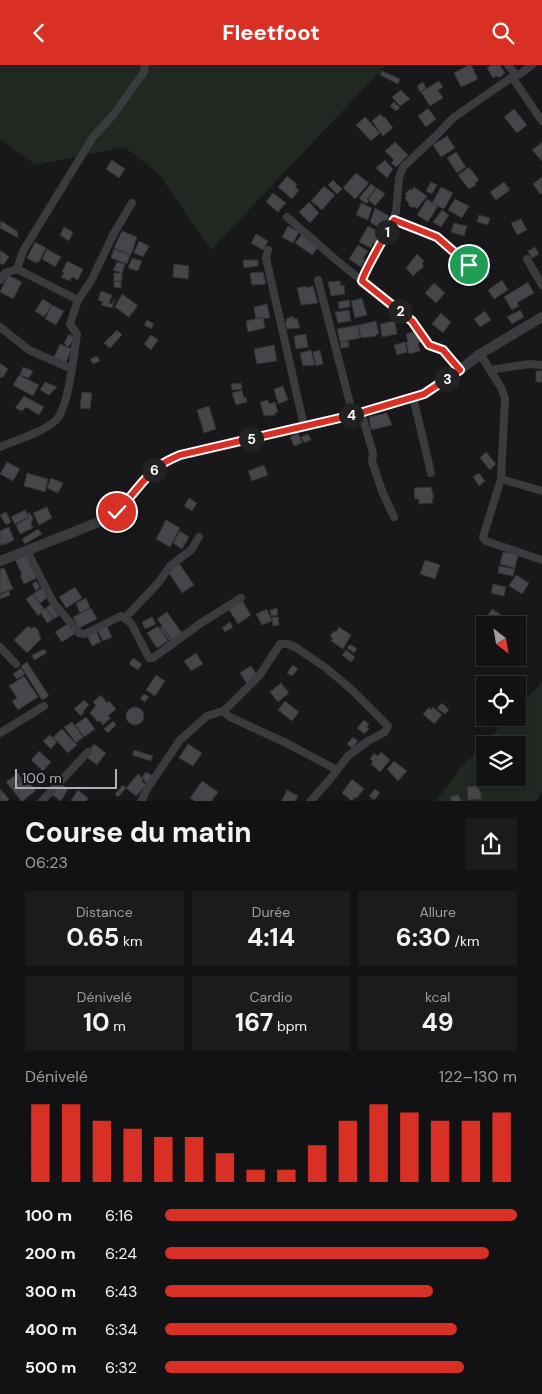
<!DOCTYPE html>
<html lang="fr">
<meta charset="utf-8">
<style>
:root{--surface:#121214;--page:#1b1b1d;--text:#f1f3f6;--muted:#9c9ea0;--line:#313234;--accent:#d93025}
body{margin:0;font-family:"DM Sans",sans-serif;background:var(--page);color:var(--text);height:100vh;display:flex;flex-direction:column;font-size:19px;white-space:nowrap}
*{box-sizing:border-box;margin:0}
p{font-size:16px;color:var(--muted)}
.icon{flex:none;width:28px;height:28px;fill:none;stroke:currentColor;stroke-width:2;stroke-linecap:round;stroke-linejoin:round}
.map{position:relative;height:736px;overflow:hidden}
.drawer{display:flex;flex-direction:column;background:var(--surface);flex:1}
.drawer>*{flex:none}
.needle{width:32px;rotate:149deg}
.tools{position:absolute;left:476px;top:551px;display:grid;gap:10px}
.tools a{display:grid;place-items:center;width:50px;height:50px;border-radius:0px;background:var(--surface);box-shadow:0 2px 8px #0003,0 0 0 1px var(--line);font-size:25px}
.scale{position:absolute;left:15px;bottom:12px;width:102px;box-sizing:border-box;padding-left:5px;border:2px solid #abb0ba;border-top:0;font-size:14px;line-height:18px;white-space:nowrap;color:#abb0ba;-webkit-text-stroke:4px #131315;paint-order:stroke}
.pin{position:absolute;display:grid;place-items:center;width:42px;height:42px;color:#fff;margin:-21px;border:2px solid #fff;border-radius:50%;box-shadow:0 1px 5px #0007}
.km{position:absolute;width:25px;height:25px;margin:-12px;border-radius:50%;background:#222;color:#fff;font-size:14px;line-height:25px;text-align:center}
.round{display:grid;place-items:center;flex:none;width:52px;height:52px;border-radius:0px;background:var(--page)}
.summary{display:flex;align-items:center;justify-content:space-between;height:85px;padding:0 25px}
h1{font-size:28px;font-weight:700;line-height:38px}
.stats{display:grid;grid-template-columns:repeat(3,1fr);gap:8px;height:85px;padding:5px 25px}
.stats div{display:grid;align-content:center;border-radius:0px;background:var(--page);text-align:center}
.stats b{font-size:25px;font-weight:700}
.stats small{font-size:14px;font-weight:400}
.stats p{font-size:14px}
.chart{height:140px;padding:10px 25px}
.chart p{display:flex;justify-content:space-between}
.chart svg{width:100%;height:90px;margin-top:5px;stroke:var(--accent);stroke-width:6}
ul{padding:0 25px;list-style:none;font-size:16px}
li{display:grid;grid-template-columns:80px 60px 1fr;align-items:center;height:38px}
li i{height:12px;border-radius:6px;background:var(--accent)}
header{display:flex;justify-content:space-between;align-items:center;height:65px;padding:0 25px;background:var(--accent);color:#fff;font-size:22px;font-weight:700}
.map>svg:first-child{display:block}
.green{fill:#202821;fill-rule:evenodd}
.building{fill:#45464a;stroke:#323236}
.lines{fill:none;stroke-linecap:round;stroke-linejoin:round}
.minor{stroke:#393b3f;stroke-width:8}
.tertiary{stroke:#393b3f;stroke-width:10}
.route-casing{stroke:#fff;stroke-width:10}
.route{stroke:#d93025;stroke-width:6}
</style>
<header><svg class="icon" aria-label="back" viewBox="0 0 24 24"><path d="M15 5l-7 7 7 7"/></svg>Fleetfoot<svg class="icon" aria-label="search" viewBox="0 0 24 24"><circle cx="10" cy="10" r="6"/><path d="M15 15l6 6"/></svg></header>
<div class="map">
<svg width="542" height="737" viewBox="0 0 542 737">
<rect width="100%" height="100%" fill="#18181a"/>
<!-- green -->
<g class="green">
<path d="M0 0H386L211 185 158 108 124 82 36 100 0 74Z"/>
<path d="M542 617V726L536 736 435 737 460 704 508 653 518 652V643ZM485 680H518V712H485Z"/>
</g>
<!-- building -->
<g class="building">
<path d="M469 0H471L478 14 461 22 454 8Z"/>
<path d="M491 0H500L505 8 499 13 497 11 493 13 487 3Z"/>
<path d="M382 6 400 14 398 19 380 10Z"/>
<path d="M439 16 443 22 438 25 443 33 430 41 421 27Z"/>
<path d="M423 17 426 23 420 27 417 21Z"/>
<path d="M401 25 410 34 400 41 392 32Z"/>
<path d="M394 37 400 43 396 46 390 41Z"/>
<path d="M428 43 436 54 426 62 418 51Z"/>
<path d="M514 44 527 60 517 68 504 52Z"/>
<path d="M380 49 384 53 385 52 393 63 383 71 372 56Z"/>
<path d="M365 52 380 68 371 76 356 60Z"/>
<path d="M447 71 455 83 441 92 433 80Z"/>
<path d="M395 77 408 90 396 102 391 98 394 95 385 86Z"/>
<path d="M542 77V96L532 85Z"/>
<path d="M456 87 466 102 457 108 447 93Z"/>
<path d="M112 95 125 104 119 113 106 104Z"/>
<path d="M385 95 393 104 387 113 376 103Z"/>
<path d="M469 102 479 115 475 118 476 120 469 124 458 110Z"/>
<path d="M356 108 369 118 355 134 343 123Z"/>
<path d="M287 111 297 119 295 122 299 125 292 134 278 122Z"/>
<path d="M542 112V128L540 129 533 119Z"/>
<path d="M333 115 342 124 337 129 328 120Z"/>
<path d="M431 117 437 120 432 129 426 126Z"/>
<path d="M504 117 510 125 496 135 490 127Z"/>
<path d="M371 119 376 123 367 134 369 136 366 139 359 133Z"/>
<path d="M324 121 335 130 322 145 311 136Z"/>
<path d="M414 122 427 131 417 144 414 141 413 143 408 140 409 138 405 134 407 131 405 129 410 124 412 125Z"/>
<path d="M441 122 453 128 444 144 432 138Z"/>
<path d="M377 123 385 129 375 141 368 134Z"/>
<path d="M273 128 286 138 278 147 266 137Z"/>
<path d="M427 134 438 141 428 157 417 150Z"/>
<path d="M455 134 469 141 462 153 448 145Z"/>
<path d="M309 137 319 148 310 158 299 147Z"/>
<path d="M361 138 372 143 368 155 356 150Z"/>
<path d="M375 143 389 151 382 165 370 157Z"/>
<path d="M442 145 449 150 441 162 433 157Z"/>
<path d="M479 150 490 153 488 160 477 157Z"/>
<path d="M521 154 527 165 517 170 511 158Z"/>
<path d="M1 156 17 166 18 173 0 163Z"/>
<path d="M454 158 467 161 464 171 451 167Z"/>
<path d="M288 161 299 167 293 178 282 172Z"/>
<path d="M368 161 381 168 375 179 373 178 371 183 359 177Z"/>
<path d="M64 162 73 167 69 176 60 170Z"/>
<path d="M122 166 137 172 131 190 114 183Z"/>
<path d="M256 169 268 176 263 185 251 178Z"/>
<path d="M302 169 319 181 312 190 295 178Z"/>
<path d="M139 176 149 181 143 192 134 188Z"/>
<path d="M35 177 46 183 39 197 37 196 36 198 27 193Z"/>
<path d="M358 180 368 186 363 194 365 195 361 202 349 194Z"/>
<path d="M535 182 539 189 532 193 528 186Z"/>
<path d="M47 184 61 192 55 202 42 194Z"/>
<path d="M114 184 130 190 127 199 111 193Z"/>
<path d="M480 184 487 198 478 203 476 198 474 199 468 191Z"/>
<path d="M0 185 9 192 3 200 0 198Z"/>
<path d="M417 189 424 196 422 199 424 201 413 211 406 203Z"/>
<path d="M132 193 142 196 138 206 128 203Z"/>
<path d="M243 195H258V201L244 203Z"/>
<path d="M67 196 83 204 78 215 72 212 70 216 61 212 64 208 62 207Z"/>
<path d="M117 197 125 199 122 208 113 205Z"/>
<path d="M174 199 189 201 188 214 173 212Z"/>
<path d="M465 199 471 209 461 217 454 208Z"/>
<path d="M263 207 266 219 252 220 250 208Z"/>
<rect x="114" y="208" width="8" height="8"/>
<path d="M8 210 22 217 13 234 0 227Z"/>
<path d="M502 215 508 225 494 234 488 225Z"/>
<path d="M114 216 121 217V223L114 222Z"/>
<path d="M340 216 341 221 344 220 345 229 331 231 328 217Z"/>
<path d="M528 217 534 228 517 238 519 241 512 245 504 232Z"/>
<path d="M434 218 445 228 436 238 425 228Z"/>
<path d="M307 221V223L313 221 318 238 301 240 297 223Z"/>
<path d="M101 226 112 230 109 238 112 239 114 234H115L112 243 101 240 103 237 98 235Z"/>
<path d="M122 229 137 240V242L129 252 115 242Z"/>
<path d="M362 233 367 250 355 253 351 236Z"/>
<path d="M43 234 52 240 44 252 35 246Z"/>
<path d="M349 235 350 242 339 244 338 237Z"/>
<path d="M267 239 270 253 256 254 254 242Z"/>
<path d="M52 240 64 246 56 260 45 254Z"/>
<path d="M349 245 351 256 338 258 335 247Z"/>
<path d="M520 245 524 252 512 259 507 252Z"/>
<path d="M485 246 491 255 480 262 474 254Z"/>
<path d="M441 248 451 257 443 268 432 259Z"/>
<path d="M293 251 294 254 297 253 300 263 287 264 285 257H287L286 254Z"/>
<path d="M263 252 265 263 248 267 246 256Z"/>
<path d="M147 255 154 259 151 264 144 260Z"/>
<path d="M376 256 379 269H376V271L361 273 358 260Z"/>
<path d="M395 256 397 269 382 272 380 259Z"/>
<path d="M358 260 360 273 340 277 337 264Z"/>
<path d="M117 265 122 270 110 283 104 278Z"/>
<path d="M418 265 422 277 418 278 420 286 409 289 406 277H408L406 269Z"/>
<path d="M69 269 75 273 68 282 64 278Z"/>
<path d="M306 269 308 282 296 284 294 271Z"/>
<path d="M151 270 158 275 151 285 144 279Z"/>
<path d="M348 276 349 282 341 283 340 277Z"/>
<path d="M405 277 407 287 397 290 394 280Z"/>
<path d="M60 279 72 284 65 299 53 294Z"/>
<path d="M274 280 277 296 257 299 254 284Z"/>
<path d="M311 285 315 300 303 301 300 288Z"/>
<path d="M320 285 323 299 316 301 313 287Z"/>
<path d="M97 291 100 296 93 299 90 294Z"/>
<path d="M0 298 8 304 2 313 0 312Z"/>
<path d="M23 302 33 306 29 313 20 310Z"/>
<rect x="536" y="306" width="6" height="11"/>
<path d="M19 310 39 320 33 331 13 320Z"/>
<path d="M45 317 57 322 49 330 40 325Z"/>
<path d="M241 318 242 324 232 325 231 319Z"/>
<path d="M283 321 288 335 278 339 274 324Z"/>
<path d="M242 325 244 333 246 332 247 337 236 340 232 328Z"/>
<path d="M82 327 92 328 90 344 80 343Z"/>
<path d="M24 331 44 342 39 350 26 342 22 346 15 343Z"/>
<path d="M268 335 269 339 275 337 278 347 275 348 276 350 264 351 260 337Z"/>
<path d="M209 341 216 364 204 368 197 345Z"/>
<path d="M387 348 392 360 371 365 369 352Z"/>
<path d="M298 368 302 378 294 381 290 372Z"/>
<path d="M308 369 311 375 304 378 301 372Z"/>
<path d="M486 387 496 399 490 405 480 393Z"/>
<path d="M7 397 20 404 13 416 0 409Z"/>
<path d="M264 400 268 410 252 416 248 406Z"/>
<path d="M27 408 48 414 45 427 24 421Z"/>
<path d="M479 408 485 416 479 421 473 412Z"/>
<path d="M51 413 63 418 58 428 47 423Z"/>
<path d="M431 422 434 433H432L433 438 419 439V434H415L414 423Z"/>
<path d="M189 433 197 438 192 446 184 441Z"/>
<path d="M47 442 52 453 39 460 33 448Z"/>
<path d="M25 445 29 452 15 459 11 452Z"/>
<path d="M6 447 11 457 6 460 0 450Z"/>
<path d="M29 447 33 453 31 458 33 463 20 469 16 460 29 452 28 448Z"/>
<path d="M166 455 180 463 170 482 156 474Z"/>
<path d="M9 462 14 475 4 480V478L0 481V466Z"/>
<path d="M38 464 42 469 25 479 22 474Z"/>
<path d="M180 466 189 472 182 484 173 478Z"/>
<path d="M503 487 518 490 515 503 500 499Z"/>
<path d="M25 489 37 513 24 519 20 510 22 509 15 495Z"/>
<path d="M425 495 440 500 435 514 420 509Z"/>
<path d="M178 497 194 520 182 528 167 505Z"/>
<path d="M499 501 515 504 513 511 498 508Z"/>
<path d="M4 503 13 524 0 529V504Z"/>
<path d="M516 510 529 518 522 529 509 521Z"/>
<path d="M36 516 40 522 36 526 32 519Z"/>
<path d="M493 519 506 522 504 531 491 528Z"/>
<path d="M75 522 82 533 66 543 59 532Z"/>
<path d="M42 523 48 532 40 538 33 529Z"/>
<path d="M9 526 10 530 0 534V530Z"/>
<path d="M33 529 44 544 38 551 26 534Z"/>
<path d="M86 533 90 543 80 548 76 538Z"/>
<path d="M241 534 251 550 238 559 228 543Z"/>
<path d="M51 539 59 551 53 554 46 543Z"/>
<path d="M46 543 53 554 47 558 40 547Z"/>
<path d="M91 543 97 554 79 563 73 552Z"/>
<path d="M277 543 278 550 271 551 270 545Z"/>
<path d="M267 544 272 556 262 560 256 549Z"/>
<path d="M492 544 506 553 502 560 485 561 482 559Z"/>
<path d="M167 547 182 568 172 575 157 554Z"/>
<path d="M152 552 156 559 145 564 142 557Z"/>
<path d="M272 552H278L279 560 273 561Z"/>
<path d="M230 557 233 562 225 567 222 563Z"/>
<path d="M69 558 76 568 62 577 55 567Z"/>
<path d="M105 558 112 572 103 576 96 562Z"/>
<path d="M28 561 30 563 35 562 38 565 41 574 27 588 14 575Z"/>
<path d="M158 561 168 576 157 583 147 568Z"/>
<path d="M162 561 171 575 169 576 160 563Z"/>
<path d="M339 562 351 570 343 584 331 576 333 573 330 571 334 566 336 567Z"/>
<path d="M95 563 101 577 92 581 86 568Z"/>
<path d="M350 579 357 584 354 588 347 583Z"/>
<path d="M44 584 47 588 34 595 32 590Z"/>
<path d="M346 585 355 592 351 597 342 590Z"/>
<path d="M196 588 203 599 191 606 184 596Z"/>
<path d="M133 593 142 599 138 605 129 599Z"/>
<path d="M27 597 49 631 42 635 21 601Z"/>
<path d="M293 600 298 604 292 611 287 608Z"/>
<path d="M251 601 258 611 247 619 240 608Z"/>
<path d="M21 603 25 609 17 614 13 609Z"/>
<path d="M156 610 165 616 155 631 146 625Z"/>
<path d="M24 611 38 632 18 645 12 636 17 633 9 621Z"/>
<path d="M281 618 289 628 278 637 270 627Z"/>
<path d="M144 629 149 632 145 637 140 634Z"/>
<path d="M101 630 107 638 109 636 116 644 108 651 111 653 103 660 100 656 98 657 90 648 96 640 93 637Z"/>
<path d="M84 635 89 640 83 646 84 647 81 651 74 644Z"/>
<path d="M285 636 299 647 292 656 278 645Z"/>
<path d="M442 638 449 645 445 649 437 643Z"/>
<path d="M429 642 431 645 433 642 442 650 434 659 423 649Z"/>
<circle cx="135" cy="651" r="9"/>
<path d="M86 652 95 664 84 672 75 660Z"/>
<path d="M364 655 369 659 367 662 369 664 364 669 357 663Z"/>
<path d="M113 656 116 660 108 668 104 664Z"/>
<path d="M72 657 83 672 76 678 64 662Z"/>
<path d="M62 664 77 680 68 688 53 672Z"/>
<path d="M50 670 57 677 51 684 43 676Z"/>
<path d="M353 672 358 676 352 683 347 679Z"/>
<path d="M94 679 106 688 97 700 85 691Z"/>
<path d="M188 679 202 688 193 701 179 693Z"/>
<path d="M134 685 153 691 151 696 132 690Z"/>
<path d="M39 686 51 697 43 706 31 695Z"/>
<path d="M381 687 390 695 380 707 371 699 373 697 370 694 374 688 378 691Z"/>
<path d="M394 696 407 706 398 716 387 704Z"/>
<path d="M146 707 154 712 148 721 142 712Z"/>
<path d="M18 708 22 713 11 723 6 717Z"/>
<path d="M138 709 143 714 142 716 146 720 136 731 126 723Z"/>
<path d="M24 712 36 725 22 737 11 723Z"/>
<path d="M352 714 364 724 356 734 355 732 352 736 342 728Z"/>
<path d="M202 716 218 727 211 737H196L190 733Z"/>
<path d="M59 718 68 724 61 736 52 730Z"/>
<path d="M123 720 126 723 118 732 115 729Z"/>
<path d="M476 721 481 727V734L468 735 467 722Z"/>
<path d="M0 724 9 734 6 737H0Z"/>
<path d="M375 724 380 728 374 735 369 731Z"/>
<path d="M78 725 88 733 86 737H70Z"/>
<path d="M287 725 298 731 295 737H281Z"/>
<path d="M458 729 462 737H452L450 732Z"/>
</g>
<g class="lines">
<!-- minor -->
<g class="minor">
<path d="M508 0 516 10"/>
<path d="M512 12 542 56"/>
<path d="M287 152 335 194 362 216"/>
<path d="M393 155 437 172 469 200 486 209"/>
<path d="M268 185 266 193 304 361"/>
<path d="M527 194 542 220"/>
<path d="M17 204 23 186 93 72 114 49 144 7 145 0"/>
<path d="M0 215 5 208 17 204 78 235"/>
<path d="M318 215 353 350"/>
<path d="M0 262 29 285 72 304"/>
<path d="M480 289 502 324 505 334 501 414 483 472 486 476 542 495"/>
<path d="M460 305 443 285 429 280 412 256 362 216C363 208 388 166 393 155L396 147 399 113 403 102 437 70 453 53 512 12 520 9 532 0"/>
<path d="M490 305 529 299 542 300"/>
<path d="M413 332 431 408"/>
<path d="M361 347 373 388 372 396 382 426 394 452"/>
<path d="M0 382C16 375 44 367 56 355 69 342 74 288 77 269L70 259 78 235 91 216 114 168 132 138"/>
<path d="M501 414 542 426"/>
<path d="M27 486 53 537 79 568 85 569 121 551 131 558 149 593H153L201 558 241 533"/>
<path d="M125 553 159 517 170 501 191 485 199 472"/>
<path d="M0 582 16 599"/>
<path d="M223 646 230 652 288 679 337 705"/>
<path d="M0 668 44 641"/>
<path d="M41 737 88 687"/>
<path d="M141 737 147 724 180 675 207 651 223 646 229 641 259 611 280 579H288L295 582 326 603 351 624 388 661 385 667 368 676 348 691 331 713 310 737"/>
</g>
<!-- tertiary -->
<path class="tertiary" d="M0 496 109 453C129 439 140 415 159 401 165 396 173 393 181 390L353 350 424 329 460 305 480 289 542 252"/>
</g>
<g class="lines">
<defs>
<path id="route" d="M117 447C131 433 143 413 159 401 166 396 173 393 180 390L353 350 424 329 460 305 443 285 429 280 412 256 362 216C363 208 388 166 394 155L437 172 469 200"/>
</defs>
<!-- route casing -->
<use href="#route" class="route-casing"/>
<!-- route -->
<use href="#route" class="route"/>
</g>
</svg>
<div class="tools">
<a><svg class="needle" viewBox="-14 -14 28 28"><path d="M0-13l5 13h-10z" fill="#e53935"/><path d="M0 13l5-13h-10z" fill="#9c9ea0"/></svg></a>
<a><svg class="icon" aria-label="locate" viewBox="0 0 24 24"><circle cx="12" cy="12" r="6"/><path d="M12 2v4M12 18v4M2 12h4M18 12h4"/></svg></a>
<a><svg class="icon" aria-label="layers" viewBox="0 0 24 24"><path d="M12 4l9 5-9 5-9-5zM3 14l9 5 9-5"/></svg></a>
</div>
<div class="scale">100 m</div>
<div class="pin" style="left:469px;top:200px;background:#1e9e55"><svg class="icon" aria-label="arrive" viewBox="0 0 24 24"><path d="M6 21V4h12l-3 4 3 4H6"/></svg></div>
<div class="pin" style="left:117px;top:447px;background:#d93025"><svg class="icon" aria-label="check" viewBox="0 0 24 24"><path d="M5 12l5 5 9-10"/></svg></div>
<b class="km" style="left:387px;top:167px">1</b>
<b class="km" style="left:400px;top:246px">2</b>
<b class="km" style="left:447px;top:314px">3</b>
<b class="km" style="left:351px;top:350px">4</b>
<b class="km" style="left:251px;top:374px">5</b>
<b class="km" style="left:154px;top:405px">6</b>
</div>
<section class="drawer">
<div class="summary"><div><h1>Course du matin</h1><p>06:23</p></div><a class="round"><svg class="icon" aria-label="share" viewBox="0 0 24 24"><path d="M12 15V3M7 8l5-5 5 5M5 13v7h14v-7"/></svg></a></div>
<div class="stats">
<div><p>Distance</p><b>0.65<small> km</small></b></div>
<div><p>Durée</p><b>4:14</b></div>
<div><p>Allure</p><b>6:30<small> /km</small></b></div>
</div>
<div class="stats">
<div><p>Dénivelé</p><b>10<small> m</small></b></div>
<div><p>Cardio</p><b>167<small> bpm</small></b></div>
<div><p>kcal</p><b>49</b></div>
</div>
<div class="chart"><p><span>Dénivelé</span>122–130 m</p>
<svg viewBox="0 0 160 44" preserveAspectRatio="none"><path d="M5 44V6M15 44V6M25 44V14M35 44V18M45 44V22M55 44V22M65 44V30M75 44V38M85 44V38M95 44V26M105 44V14M115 44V6M125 44V10M135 44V14M145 44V14M155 44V10"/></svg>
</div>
<ul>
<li><b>100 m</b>6:16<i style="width:100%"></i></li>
<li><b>200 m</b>6:24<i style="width:92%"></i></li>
<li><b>300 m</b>6:43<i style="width:76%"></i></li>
<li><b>400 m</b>6:34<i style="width:83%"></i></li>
<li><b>500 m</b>6:32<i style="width:85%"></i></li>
</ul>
</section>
